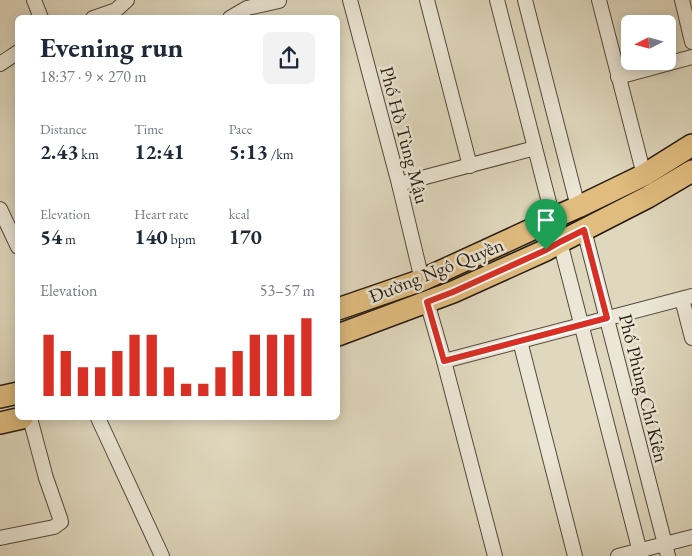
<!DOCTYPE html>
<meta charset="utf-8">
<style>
:root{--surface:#fff;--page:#f2f2f3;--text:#1f2937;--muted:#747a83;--accent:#d93025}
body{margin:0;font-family:"EB Garamond",serif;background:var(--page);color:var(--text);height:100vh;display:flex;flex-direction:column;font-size:19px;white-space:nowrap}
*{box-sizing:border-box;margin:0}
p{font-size:16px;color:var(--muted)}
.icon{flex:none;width:28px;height:28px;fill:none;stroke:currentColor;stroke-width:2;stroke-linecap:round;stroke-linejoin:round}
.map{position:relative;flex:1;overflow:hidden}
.drawer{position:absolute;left:15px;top:15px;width:325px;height:405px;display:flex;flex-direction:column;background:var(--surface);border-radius:8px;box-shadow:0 2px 12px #0003}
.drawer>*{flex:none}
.needle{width:32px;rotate:264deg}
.controls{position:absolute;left:621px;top:15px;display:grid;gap:10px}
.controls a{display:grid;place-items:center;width:55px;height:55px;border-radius:8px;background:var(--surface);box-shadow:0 2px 12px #0003;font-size:25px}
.pin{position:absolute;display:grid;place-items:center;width:42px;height:42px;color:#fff;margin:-51px -21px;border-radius:50% 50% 50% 0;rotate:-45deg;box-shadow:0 0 5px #0007}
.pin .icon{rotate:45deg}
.round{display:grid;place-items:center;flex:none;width:52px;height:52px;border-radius:8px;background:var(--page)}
.overview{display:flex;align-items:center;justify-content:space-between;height:85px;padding:0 25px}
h1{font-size:28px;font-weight:700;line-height:38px}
.figures{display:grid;grid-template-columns:repeat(3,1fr);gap:8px;height:85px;padding:5px 25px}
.figures div{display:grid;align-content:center}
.figures b{font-size:21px;font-weight:700}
.figures small{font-size:14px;font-weight:400}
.figures p{font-size:14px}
.chart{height:140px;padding:10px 25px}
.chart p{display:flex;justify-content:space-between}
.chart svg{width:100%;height:90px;margin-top:5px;stroke:var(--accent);stroke-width:6}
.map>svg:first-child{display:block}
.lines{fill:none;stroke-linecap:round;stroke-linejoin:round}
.street-casing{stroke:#544a3c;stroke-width:16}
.primary-casing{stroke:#251b10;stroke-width:24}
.street{stroke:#ebe6d5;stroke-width:14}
.primary{stroke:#e0bc7f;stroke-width:21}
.route-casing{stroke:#fff;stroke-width:10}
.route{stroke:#d93025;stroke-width:6}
.labels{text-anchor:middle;stroke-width:5;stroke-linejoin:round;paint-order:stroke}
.street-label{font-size:19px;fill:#251b10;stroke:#ebe6d5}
</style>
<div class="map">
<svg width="692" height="556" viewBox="0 0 692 556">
<rect width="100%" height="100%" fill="#e0d8be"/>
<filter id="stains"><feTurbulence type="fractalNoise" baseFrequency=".004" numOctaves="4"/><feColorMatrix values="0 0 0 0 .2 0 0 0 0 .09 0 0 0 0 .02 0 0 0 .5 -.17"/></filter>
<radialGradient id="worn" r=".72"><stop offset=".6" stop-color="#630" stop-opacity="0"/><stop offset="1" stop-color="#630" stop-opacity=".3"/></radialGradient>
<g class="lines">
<defs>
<g id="street">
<path d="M34 0 41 18"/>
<path d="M350 0 399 184 422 280"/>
<path d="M427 0 470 166"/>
<path d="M497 0 553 218"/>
<path d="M525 0 578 207"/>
<path d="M599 0 644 175"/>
<path d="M682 0 692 42"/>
<path d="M93 18 116 10 127 0"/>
<path d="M230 18 247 8 279 1"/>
<path d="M0 64 18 52"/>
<path d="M618 77 692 57"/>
<path d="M399 184 535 148"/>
<path d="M0 209 18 247"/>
<path d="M584 230 668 556"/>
<path d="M560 242 641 556"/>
<path d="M682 299 692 338"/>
<path d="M427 302 444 361 495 556"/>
<path d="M520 341 575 556"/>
<path d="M444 361 692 296"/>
<path d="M98 418 162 556"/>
<path d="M0 538 54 527 61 522 60 518 46 478 30 418"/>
<path d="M618 556 692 537"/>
</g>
<g id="primary">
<path d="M338 309 422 280 537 227 553 218 578 207 644 175 692 145"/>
<path d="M338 335 453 292 546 250 560 242 648 197 692 171"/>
<path d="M0 397 18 393"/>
<path d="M0 423 22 418"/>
</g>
</defs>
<!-- street casing -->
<use href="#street" class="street-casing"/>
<!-- primary casing -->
<use href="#primary" class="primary-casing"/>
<!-- street -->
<use href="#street" class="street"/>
<!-- primary -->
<use href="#primary" class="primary"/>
</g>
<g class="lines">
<defs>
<path id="route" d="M584 230 607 318 444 361 427 302 453 292 546 250 560 242Z"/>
</defs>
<!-- route casing -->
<use href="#route" class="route-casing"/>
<!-- route -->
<use href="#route" class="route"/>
</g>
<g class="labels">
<!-- street labels -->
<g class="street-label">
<text transform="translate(405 135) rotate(75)" y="7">Phố Hồ Tùng Mậu</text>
<text transform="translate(436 270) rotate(-22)" y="7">Đường Ngô Quyền</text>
<text transform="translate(644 388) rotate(76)" y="7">Phố Phùng Chí Kiên</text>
</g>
</g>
<rect width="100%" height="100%" filter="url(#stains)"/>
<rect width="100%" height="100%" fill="url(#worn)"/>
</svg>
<div class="controls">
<a><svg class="needle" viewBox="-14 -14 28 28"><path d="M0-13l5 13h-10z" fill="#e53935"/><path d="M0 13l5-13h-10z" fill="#747a83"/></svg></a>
</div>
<div class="pin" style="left:546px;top:250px;background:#1e9e55"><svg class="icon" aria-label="arrive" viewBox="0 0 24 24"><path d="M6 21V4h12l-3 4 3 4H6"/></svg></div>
<section class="drawer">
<div class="overview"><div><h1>Evening run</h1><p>18:37 · 9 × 270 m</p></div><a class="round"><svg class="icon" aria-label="share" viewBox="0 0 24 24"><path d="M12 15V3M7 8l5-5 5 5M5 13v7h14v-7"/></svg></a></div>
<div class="figures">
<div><p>Distance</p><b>2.43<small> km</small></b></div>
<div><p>Time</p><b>12:41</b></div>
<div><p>Pace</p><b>5:13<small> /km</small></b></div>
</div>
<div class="figures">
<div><p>Elevation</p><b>54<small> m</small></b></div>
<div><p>Heart rate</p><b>140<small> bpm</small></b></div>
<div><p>kcal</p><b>170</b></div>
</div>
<div class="chart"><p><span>Elevation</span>53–57 m</p>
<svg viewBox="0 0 160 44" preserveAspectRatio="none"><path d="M5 44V14M15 44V22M25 44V30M35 44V30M45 44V22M55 44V14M65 44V14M75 44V30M85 44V38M95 44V38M105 44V30M115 44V22M125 44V14M135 44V14M145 44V14M155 44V6"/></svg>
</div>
</section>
</div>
